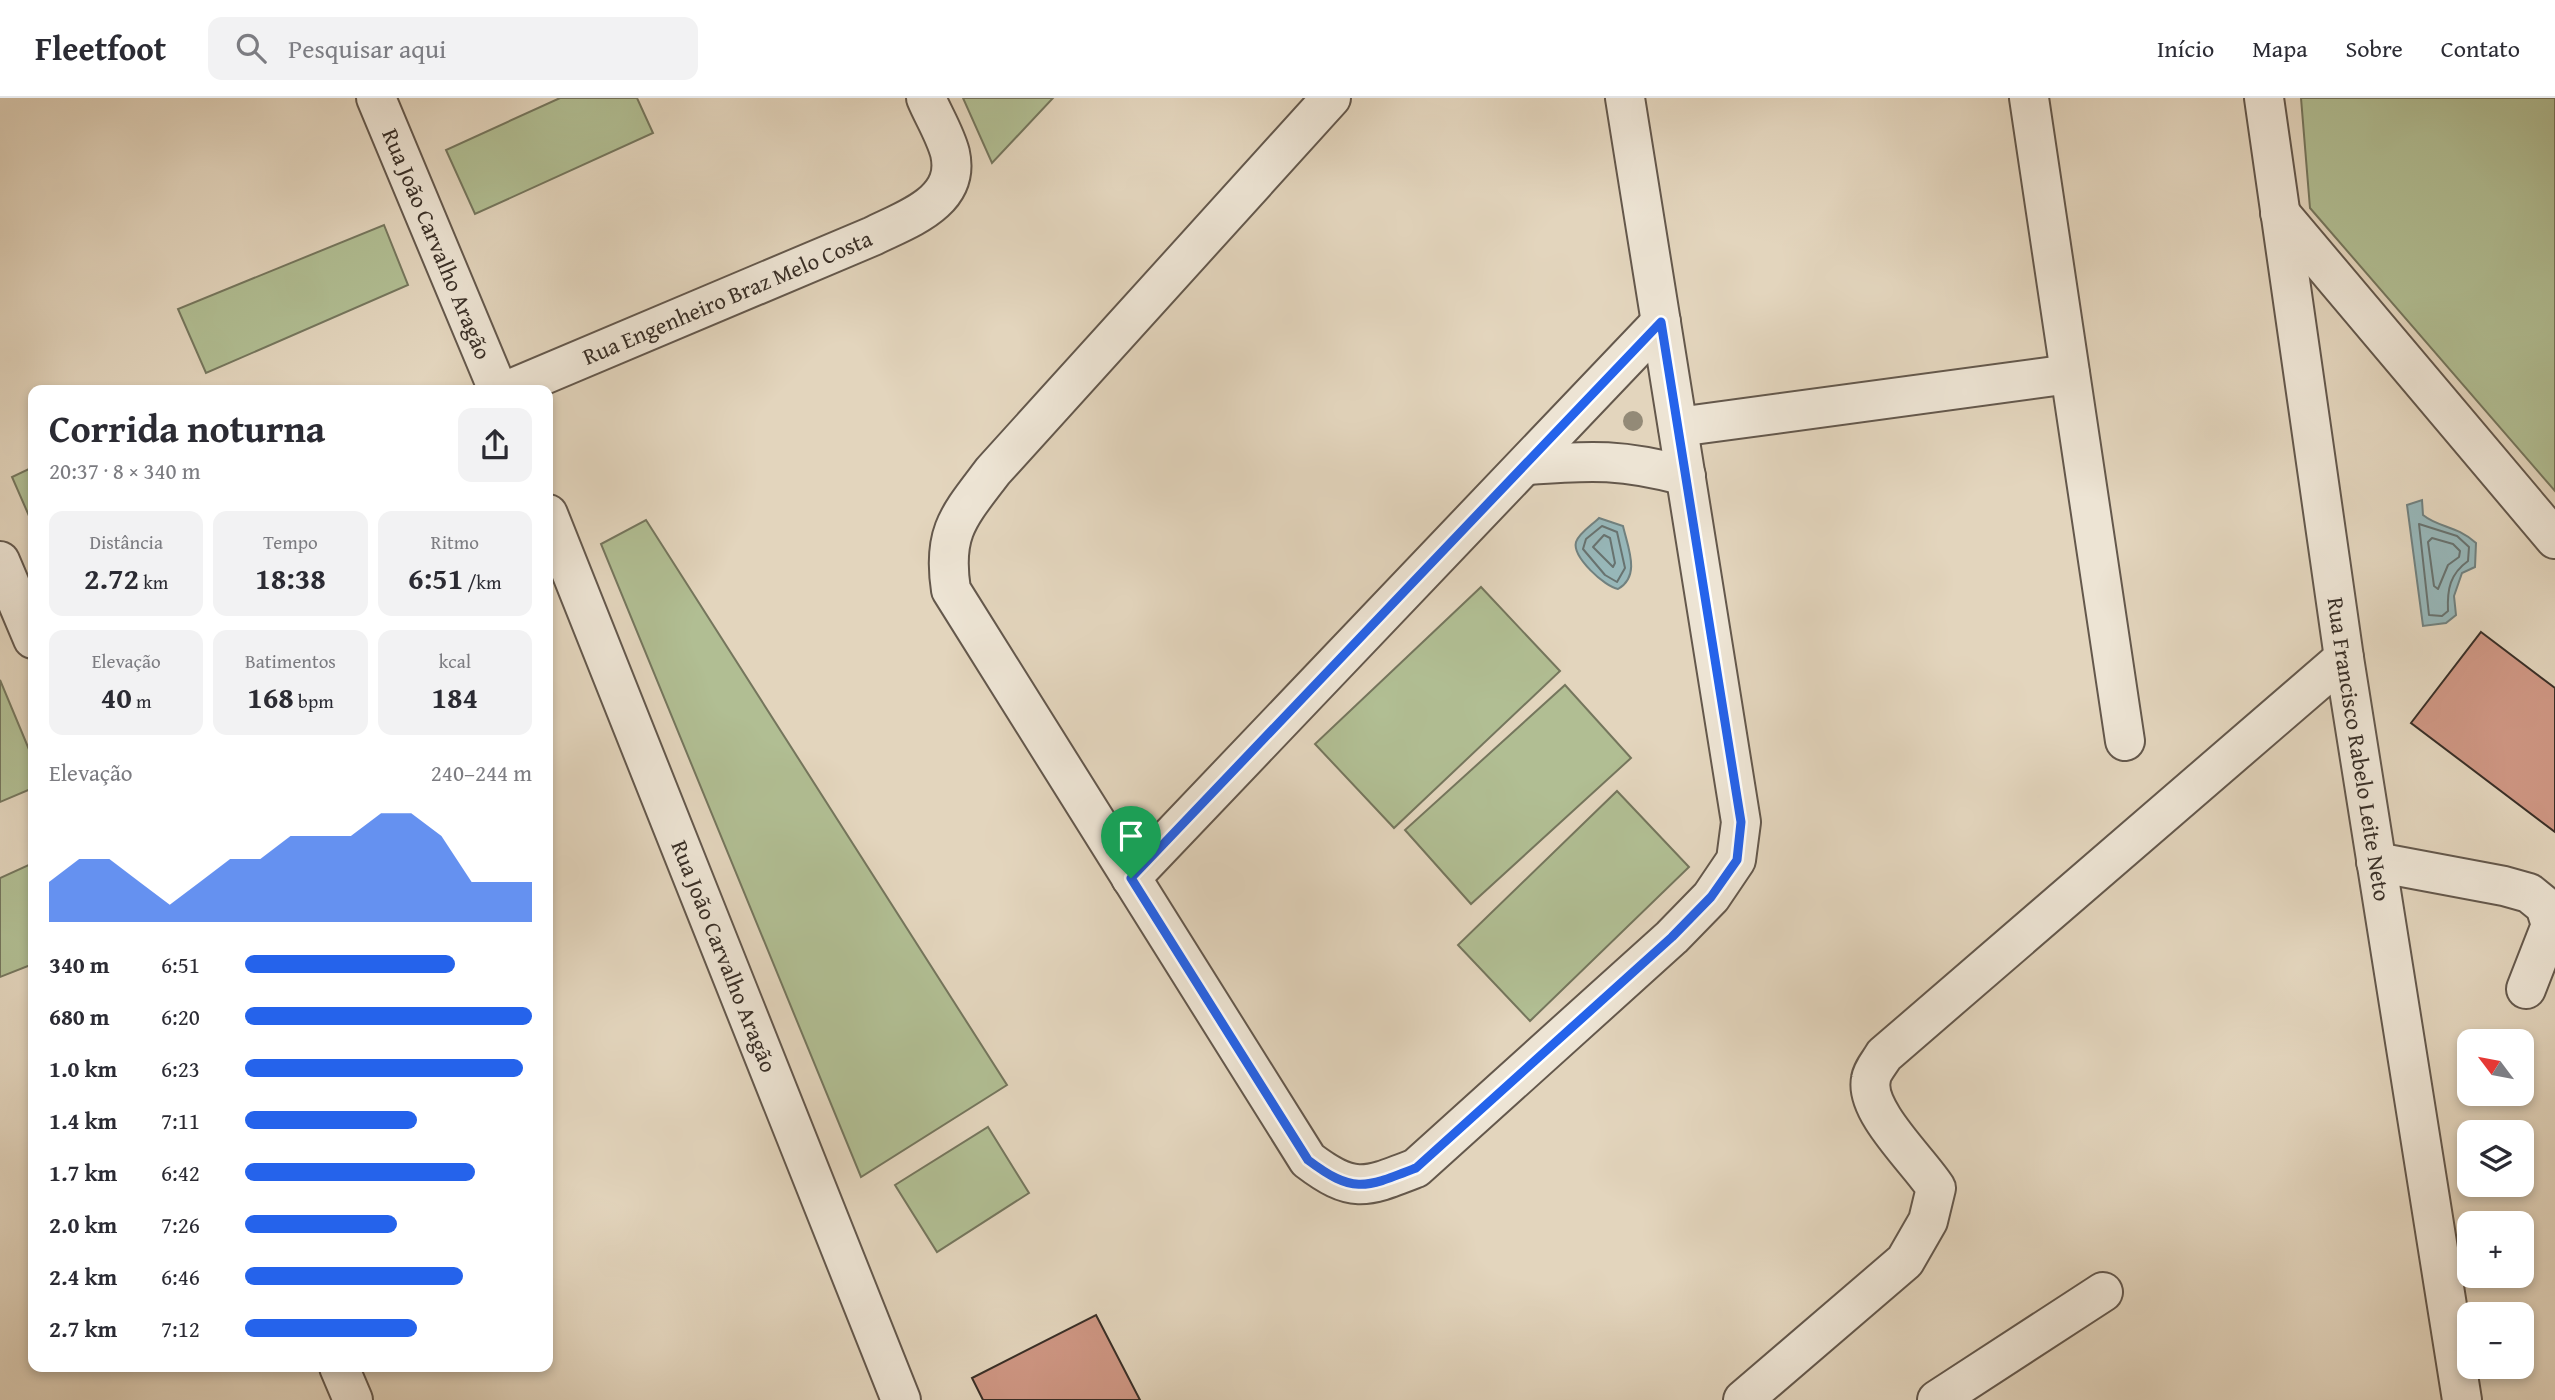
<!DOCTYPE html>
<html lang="pt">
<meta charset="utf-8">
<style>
:root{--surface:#fff;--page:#f2f2f3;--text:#2b2b33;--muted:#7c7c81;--line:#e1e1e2;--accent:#2563eb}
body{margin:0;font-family:"Gentium Book Plus",serif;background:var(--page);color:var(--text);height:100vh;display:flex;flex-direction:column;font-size:26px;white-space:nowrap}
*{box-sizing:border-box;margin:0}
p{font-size:23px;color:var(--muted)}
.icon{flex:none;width:38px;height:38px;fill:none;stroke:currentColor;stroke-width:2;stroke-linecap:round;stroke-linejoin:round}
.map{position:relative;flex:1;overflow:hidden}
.side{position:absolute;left:28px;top:287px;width:525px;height:987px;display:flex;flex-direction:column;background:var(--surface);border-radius:14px;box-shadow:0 4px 10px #0003}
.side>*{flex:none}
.needle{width:46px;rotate:302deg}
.controls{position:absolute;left:2457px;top:931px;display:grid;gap:14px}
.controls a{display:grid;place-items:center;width:77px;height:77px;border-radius:14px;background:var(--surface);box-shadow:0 4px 10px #0003;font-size:35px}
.pin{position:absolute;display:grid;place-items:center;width:60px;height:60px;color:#fff;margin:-72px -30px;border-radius:50% 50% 50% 0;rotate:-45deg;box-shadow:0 0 7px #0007}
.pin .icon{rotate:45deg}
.round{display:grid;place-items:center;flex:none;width:74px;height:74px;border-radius:14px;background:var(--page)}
.head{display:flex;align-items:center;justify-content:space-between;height:119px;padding:0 21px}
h1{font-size:38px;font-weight:600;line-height:52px}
.figures{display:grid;grid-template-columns:repeat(3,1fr);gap:10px;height:119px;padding:7px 21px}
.figures div{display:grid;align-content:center;border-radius:14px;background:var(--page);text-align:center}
.figures b{font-size:30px;font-weight:600}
.figures small{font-size:19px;font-weight:400}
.figures p{font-size:19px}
.chart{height:196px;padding:14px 21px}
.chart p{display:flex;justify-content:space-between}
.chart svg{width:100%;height:126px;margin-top:7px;fill:var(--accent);opacity:.7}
ul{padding:0 21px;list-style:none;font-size:23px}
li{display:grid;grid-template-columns:112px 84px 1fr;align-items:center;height:52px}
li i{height:18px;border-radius:9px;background:var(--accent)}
header{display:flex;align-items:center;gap:42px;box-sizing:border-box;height:98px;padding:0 35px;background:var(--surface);border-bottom:2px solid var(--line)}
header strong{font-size:33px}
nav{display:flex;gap:38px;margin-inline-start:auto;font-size:24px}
.search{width:490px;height:63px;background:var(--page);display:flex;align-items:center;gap:18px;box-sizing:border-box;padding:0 24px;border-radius:14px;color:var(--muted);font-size:26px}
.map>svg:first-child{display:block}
.green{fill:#b1be93;stroke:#75765d;stroke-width:2}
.water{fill:#97b7b9;stroke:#71817f;stroke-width:2}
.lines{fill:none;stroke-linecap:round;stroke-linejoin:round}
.shore{stroke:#687370;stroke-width:2}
.building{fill:#cf9784;stroke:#392f27;stroke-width:2}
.minor-casing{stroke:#64584c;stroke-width:42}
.minor{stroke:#ede4d4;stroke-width:38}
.tree{fill:#938a77}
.route-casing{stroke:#fff;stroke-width:14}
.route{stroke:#2563eb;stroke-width:9}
.labels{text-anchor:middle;stroke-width:6;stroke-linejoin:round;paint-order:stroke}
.street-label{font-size:23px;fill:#392f27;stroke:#ede4d4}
</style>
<header>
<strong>Fleetfoot</strong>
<div class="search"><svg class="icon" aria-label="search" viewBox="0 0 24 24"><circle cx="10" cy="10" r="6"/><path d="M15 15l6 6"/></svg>Pesquisar aqui</div>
<nav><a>Início</a><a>Mapa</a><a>Sobre</a><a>Contato</a></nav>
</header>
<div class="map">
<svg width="2555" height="1302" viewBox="0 0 2555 1302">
<rect width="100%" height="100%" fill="#e3d5bd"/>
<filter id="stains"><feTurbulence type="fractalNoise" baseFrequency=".00286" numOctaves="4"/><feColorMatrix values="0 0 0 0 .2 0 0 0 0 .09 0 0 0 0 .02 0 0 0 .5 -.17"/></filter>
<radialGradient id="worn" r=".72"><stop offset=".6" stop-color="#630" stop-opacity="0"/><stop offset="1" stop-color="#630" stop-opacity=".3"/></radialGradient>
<!-- green -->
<g class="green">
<path d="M560 0H637L653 35 475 116 446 52Z"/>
<path d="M963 0H1053L992 65Z"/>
<path d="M2301 0H2555V393L2310 110Z"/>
<path d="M384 127 408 187 206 275 178 211Z"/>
<path d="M33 369V427L12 379Z"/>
<path d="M646 422 1007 987 861 1079 601 446Z"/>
<path d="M1481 489 1560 573 1394 730 1315 646Z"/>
<path d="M0 582 33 661V690L0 704Z"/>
<path d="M1565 587 1631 660 1471 806 1405 732Z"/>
<path d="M1617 693 1689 769 1530 923 1458 847Z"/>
<path d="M33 765V866L0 879V780Z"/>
<path d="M988 1029 1029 1095 937 1154 895 1087Z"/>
</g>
<!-- water -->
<g class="water">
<path d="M2422 402 2423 417C2439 430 2456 427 2476 445L2475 469 2462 475 2454 498 2456 517 2446 525 2423 528 2407 407Z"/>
<path d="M1599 420 1623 428C1628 450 1641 478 1618 491 1605 489 1572 459 1576 444 1579 435 1592 427 1599 420Z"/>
</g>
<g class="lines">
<!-- shore -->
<g class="shore">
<path d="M2419 426 2457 438 2469 449 2468 463C2450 476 2447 491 2448 513L2442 518 2429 517Z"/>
<path d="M1602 428 1617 434 1625 470 1617 484 1605 477 1583 451 1586 441Z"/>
<path d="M1604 437 1610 440 1615 465 1613 469 1593 449Z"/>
<path d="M2432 440 2453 446 2460 453 2459 459 2448 467 2438 491 2434 488 2428 444Z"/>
</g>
</g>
<!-- building -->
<g class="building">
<path d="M2481 534 2555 590V734L2411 625Z"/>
<path d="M1096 1217 1140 1302H983L972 1280Z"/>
</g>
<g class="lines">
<defs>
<g id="minor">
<path id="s1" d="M376 0 498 292"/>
<path d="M1331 0 993 373C959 418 942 434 951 492L1308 1062C1353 1096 1365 1090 1416 1070L1672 839 1711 799 1736 762 1741 724 1625 0"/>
<path d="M2029 0 2125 643"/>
<path id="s2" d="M2264 0 2344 560 2462 1302"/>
<path d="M2280 115 2555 441"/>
<path id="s3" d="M508 292 873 138C907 121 961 104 950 55 945 36 933 17 926 0"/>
<path d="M1678 329 2070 276"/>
<path d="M1528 367C1592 362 1623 361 1686 378"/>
<path id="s4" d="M548 416 901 1302"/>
<path d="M0 463 33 541"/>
<path d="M2376 764 2504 788 2529 795 2545 808 2551 827 2526 891"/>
<path d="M1131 780 1661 224"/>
<path d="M339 1269 353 1302"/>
<path d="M1743 1302 1905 1163 1928 1123 1936 1090C1919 1063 1864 1013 1871 981 1872 973 1880 964 1884 957L2344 560"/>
<path d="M1937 1302 2103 1194"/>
</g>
</defs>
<!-- minor casing -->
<use href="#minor" class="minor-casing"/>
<!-- minor -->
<use href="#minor" class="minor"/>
</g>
<!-- trees -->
<circle class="tree" cx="1633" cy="323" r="10"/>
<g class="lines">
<defs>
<path id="route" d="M1661 224 1741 724 1737 762 1711 799 1672 839 1416 1070C1365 1090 1353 1096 1308 1062L1131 780Z"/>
</defs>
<!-- route casing -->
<use href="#route" class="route-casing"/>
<!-- route -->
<use href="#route" class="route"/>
</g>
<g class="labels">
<!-- street labels -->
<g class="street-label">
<text dy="8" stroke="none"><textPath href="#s1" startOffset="158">Rua João Carvalho Aragão</textPath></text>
<text dy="8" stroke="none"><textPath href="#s3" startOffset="238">Rua Engenheiro Braz Melo Costa</textPath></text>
<text dy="8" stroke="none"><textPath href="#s2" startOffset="658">Rua Francisco Rabelo Leite Neto</textPath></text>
<text dy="8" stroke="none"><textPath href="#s4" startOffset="476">Rua João Carvalho Aragão</textPath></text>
</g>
</g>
<rect width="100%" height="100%" filter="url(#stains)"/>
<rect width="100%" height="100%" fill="url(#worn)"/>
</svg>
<div class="controls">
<a><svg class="needle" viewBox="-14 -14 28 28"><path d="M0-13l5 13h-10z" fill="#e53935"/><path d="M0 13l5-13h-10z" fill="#7c7c81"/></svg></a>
<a><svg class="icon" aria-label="layers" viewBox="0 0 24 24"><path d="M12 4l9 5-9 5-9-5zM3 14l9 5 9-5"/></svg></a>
<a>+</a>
<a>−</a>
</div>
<div class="pin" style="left:1131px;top:780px;background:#1e9e55"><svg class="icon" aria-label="arrive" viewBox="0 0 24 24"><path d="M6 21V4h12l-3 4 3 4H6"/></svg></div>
<section class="side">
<div class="head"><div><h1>Corrida noturna</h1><p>20:37 · 8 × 340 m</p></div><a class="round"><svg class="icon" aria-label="share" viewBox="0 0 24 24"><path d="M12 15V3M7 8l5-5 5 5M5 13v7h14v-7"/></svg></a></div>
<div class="figures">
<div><p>Distância</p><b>2.72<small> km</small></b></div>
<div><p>Tempo</p><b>18:38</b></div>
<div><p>Ritmo</p><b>6:51<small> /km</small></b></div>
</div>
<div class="figures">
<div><p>Elevação</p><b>40<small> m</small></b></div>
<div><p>Batimentos</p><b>168<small> bpm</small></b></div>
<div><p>kcal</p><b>184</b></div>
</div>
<div class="chart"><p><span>Elevação</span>240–244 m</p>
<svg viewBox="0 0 160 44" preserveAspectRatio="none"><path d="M0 44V30L10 22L20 22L30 30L40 38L50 30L60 22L70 22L80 14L90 14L100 14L110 6L120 6L130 14L140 30L150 30L160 30V44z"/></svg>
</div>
<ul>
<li><b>340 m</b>6:51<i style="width:73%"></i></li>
<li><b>680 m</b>6:20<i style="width:100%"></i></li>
<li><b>1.0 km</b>6:23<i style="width:97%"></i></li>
<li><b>1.4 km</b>7:11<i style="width:60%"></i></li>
<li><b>1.7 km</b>6:42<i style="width:80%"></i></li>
<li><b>2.0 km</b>7:26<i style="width:53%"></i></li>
<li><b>2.4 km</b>6:46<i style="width:76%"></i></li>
<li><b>2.7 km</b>7:12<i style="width:60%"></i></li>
</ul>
</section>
</div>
